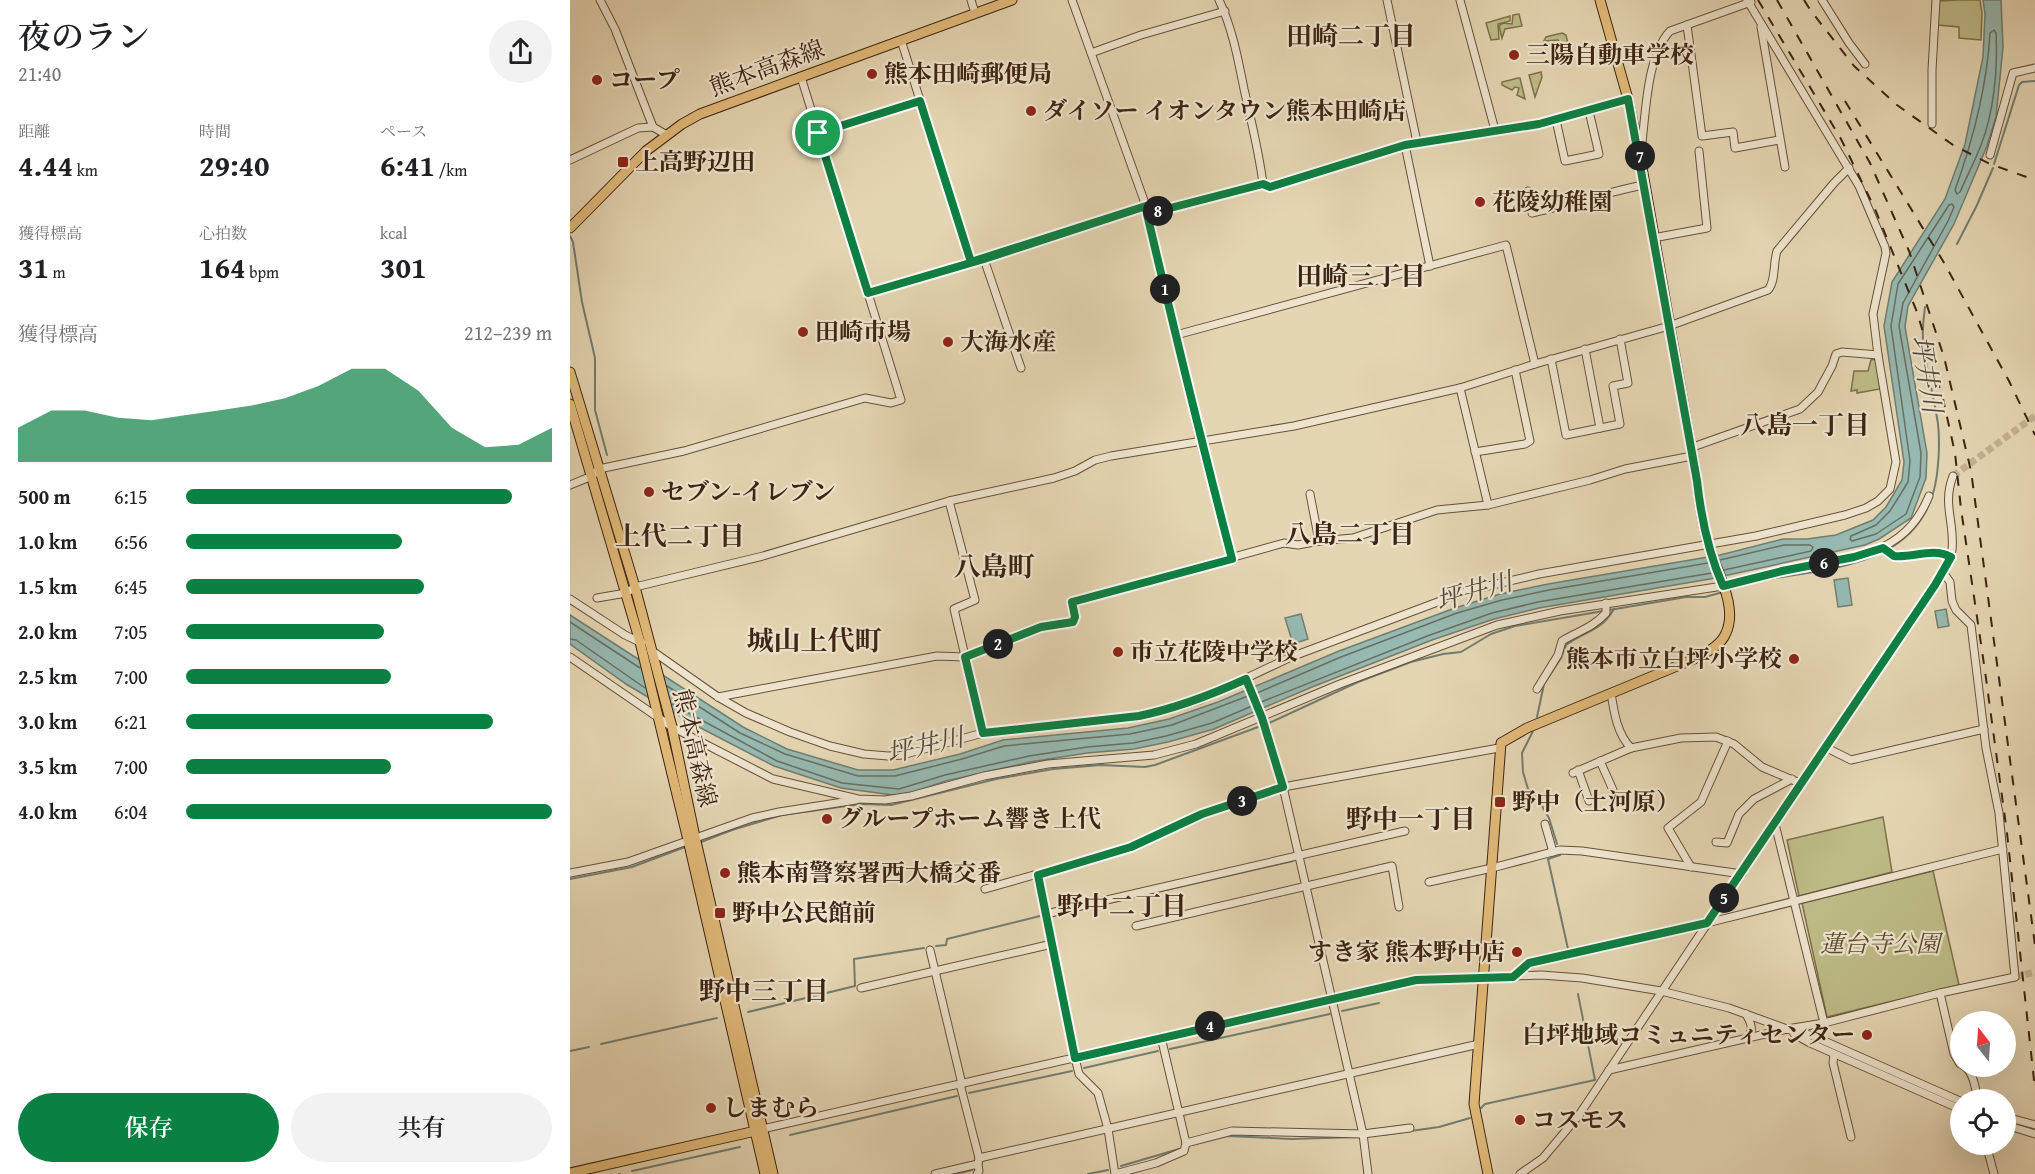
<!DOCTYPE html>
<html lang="ja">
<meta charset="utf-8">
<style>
:root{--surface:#fff;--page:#f2f2f2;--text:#202124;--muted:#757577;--accent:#0b8043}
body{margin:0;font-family:"Gentium Book Plus","Noto Serif JP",serif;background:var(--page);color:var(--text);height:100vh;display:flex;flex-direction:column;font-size:22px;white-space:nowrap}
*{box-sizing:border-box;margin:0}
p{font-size:20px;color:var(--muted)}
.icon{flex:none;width:33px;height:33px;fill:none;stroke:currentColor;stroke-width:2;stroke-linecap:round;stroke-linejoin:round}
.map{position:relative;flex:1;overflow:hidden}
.drawer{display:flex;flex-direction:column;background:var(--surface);width:570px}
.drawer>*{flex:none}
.needle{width:39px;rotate:343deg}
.tools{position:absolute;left:1380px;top:1011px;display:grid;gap:12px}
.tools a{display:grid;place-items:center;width:66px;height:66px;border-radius:50%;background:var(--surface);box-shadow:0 6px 24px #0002;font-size:30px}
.pin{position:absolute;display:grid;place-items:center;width:51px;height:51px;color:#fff;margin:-26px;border:3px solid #fff;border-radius:50%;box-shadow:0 2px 6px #0007}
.km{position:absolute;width:30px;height:30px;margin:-15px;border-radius:50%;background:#222;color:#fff;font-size:16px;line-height:30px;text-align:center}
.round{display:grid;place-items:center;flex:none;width:63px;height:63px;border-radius:32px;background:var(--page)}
.head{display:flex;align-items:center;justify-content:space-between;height:102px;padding:0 18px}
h1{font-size:33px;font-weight:600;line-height:45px}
.figures{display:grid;grid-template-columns:repeat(3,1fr);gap:9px;height:102px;padding:6px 18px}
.figures div{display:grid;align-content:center}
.figures b{font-size:30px;font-weight:600}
.figures small{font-size:16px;font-weight:400}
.figures p{font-size:16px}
.chart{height:168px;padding:12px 18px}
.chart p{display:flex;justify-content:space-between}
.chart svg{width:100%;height:108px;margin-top:6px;fill:var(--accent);opacity:.7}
.cta{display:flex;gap:12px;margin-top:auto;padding:12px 18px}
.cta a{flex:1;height:69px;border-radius:36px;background:var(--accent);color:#fff;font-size:24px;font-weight:600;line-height:69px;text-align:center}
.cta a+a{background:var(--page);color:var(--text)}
ul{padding:0 18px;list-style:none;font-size:20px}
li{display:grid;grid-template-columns:96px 72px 1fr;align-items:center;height:45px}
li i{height:15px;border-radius:8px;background:var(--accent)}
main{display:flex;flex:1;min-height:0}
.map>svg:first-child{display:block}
.green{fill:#bdbc87;stroke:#7d704c;stroke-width:1.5}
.water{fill:#96b9b1;stroke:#727d71;stroke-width:1.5}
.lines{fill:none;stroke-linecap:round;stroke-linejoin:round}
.shore{stroke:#6a6e62;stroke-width:1.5}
.stream{stroke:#727d71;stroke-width:2}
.minor-tunnel{stroke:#c3b293;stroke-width:7;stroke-dasharray:7 3.5;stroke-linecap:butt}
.minor-casing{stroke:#67503a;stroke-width:9}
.major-casing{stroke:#3d2412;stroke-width:11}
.minor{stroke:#eee4ce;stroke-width:7}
.major{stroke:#e2bb7a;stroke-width:9}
.rail{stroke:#3d2412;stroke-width:2;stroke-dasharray:10 10;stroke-linecap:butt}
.route-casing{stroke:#fff;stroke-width:12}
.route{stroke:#0b8043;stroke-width:8}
.poi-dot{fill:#8f2418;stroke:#eee4ce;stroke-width:2}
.labels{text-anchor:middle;stroke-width:4.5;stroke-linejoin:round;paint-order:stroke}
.poi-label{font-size:24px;font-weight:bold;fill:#3d2412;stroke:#eee4ce;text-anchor:start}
.street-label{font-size:24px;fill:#3d2412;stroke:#eee4ce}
.park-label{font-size:24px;font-style:italic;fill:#5d4a2f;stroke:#eee4ce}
.neighbourhood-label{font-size:26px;font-weight:bold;fill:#3d2412;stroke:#eee4ce}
.water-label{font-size:26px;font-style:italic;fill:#53493a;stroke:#eee4ce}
.quarter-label{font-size:27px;font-weight:bold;fill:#3d2412;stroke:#eee4ce}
</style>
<main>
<section class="drawer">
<div class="head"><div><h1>夜のラン</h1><p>21:40</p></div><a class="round"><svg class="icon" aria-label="share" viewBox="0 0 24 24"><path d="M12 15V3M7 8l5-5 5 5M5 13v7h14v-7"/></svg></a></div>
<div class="figures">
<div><p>距離</p><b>4.44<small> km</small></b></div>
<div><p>時間</p><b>29:40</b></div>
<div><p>ペース</p><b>6:41<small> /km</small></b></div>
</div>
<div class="figures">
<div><p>獲得標高</p><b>31<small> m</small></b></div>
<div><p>心拍数</p><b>164<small> bpm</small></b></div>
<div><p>kcal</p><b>301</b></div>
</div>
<div class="chart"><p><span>獲得標高</span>212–239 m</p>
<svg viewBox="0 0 160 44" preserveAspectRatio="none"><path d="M0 44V30L10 23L20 23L30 26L40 27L50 25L60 23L70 21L80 18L90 13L100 6L110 6L120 15L130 30L140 38L150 37L160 30V44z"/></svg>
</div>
<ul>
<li><b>500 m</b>6:15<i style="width:89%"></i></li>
<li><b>1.0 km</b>6:56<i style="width:59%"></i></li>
<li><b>1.5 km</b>6:45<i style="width:65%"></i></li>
<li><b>2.0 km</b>7:05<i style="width:54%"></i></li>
<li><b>2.5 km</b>7:00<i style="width:56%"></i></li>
<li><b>3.0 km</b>6:21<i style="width:84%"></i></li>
<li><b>3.5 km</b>7:00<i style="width:56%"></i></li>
<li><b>4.0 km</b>6:04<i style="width:100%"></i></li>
</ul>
<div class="cta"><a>保存</a><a>共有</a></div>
</section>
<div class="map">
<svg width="1465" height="1174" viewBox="0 0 1465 1174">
<rect width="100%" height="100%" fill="#e5d6b3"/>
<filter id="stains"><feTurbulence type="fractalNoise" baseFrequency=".00333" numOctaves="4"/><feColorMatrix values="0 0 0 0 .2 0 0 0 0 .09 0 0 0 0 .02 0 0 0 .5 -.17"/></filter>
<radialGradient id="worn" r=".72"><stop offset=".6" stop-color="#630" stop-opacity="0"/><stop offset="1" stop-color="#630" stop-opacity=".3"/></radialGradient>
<!-- green -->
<g class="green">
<path d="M1387 0H1410L1412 13 1411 40 1389 38V27L1368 25 1369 1Z"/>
<path d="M949 14 952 26 935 29 932 38 929 26 933 23 942 24 943 15Z"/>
<path d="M940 16V21L928 24 929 39 921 40 916 23Z"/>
<path d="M992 33 996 35 999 48 992 49 988 40 974 41 976 37Z"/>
<path d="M971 72 972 77 965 97 959 75Z"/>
<path d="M948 78H950L955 99 947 95 949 88 945 87 942 90 932 85V82Z"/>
<path d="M1306 359 1310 389 1287 393V390L1281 391 1284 371H1298L1301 360Z"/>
<path d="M1313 817 1322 872 1229 896 1217 840Z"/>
<path d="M1363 871 1389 985 1257 1017 1232 903Z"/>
</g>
<!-- water -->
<g class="water">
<path d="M1413 0H1431L1433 47 1426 117 1417 146 1384 224 1338 306 1335 327 1357 453 1356 478 1341 518 1309 539 1295 545 1140 579 969 608 924 619 862 640 742 687 644 729 598 742 564 749 517 753 460 762 376 781 330 796 271 788 204 766 123 724 56 684 0 644V615L173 727 217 749 288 770H323L390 754 433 740 558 728 599 719 648 702 769 651 885 608 930 594 978 584 1150 555 1213 539H1237L1266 535 1303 520 1316 507 1332 480 1334 462 1314 326 1322 282 1375 199 1395 144 1413 57 1415 14Z"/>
<path d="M1278 578 1282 605 1268 607 1264 580Z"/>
<path d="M1376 609 1379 626 1368 628 1365 611Z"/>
<path d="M731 614 738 639 723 644 715 618Z"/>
</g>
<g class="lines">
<!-- shore -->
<g class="shore">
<path d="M1424 30 1426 33C1428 67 1424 113 1411 145 1405 161 1397 176 1390 192L1387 194 1385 190C1403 140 1417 87 1420 33Z"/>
<path d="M1382 204 1384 207 1378 221 1333 303 1329 326 1351 453 1350 477 1336 514 1306 534 1282 541 1280 539 1281 536 1306 525 1320 511 1338 482 1340 461 1321 326 1328 284 1379 205Z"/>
<path d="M1150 560 1214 545H1240L1243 547 1241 551 1154 570"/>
<path d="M0 622 70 668"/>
<path d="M0 639 6 640 75 688"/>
<path d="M97 686 170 733 215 754 288 776H325L392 759 434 746 560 734 602 725 678 696"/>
<path d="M687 693 771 657 887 613 932 600 979 590 1138 563"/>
<path d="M691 702 860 635 922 613 968 602 1142 573"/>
<path d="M102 704 207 761 272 783 329 789 375 775 459 756 517 747 563 743 596 736 642 723 682 706"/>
</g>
<!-- stream -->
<g class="stream">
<path d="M1424 164 1449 85 1452 82 1465 81"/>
<path d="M0 236 3 242 12 302 25 358V410L37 455"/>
<path d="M1387 244 1407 205 1423 168"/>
<path d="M1193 580C1265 568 1356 565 1367 474 1369 457 1370 441 1368 424 1364 395 1355 368 1353 339 1352 328 1354 317 1355 307"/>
<path d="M1158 590 1170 586"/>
<path d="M967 717 974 684 991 658 996 645C1015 630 1030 633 1044 609"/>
<path d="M963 731 952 753 953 772 958 789 969 801 979 818 987 844"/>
<path d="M131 842 162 830 212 815 291 804 321 805 426 779 483 769 531 765 575 767 585 765 699 723 788 682 841 662 873 654 891 652 921 634 945 626 1116 597H1135L1153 592"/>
<path d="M990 855 978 859 998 949"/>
<path d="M0 879 62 867 115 847"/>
<path d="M482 916 723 861"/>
<path d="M366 946 376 945 377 939 470 916"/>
<path d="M772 1011 809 1003"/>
<path d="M178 1012 285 986 284 959 354 948"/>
<path d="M31 1044 147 1018"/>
<path d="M600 1049 760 1014"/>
<path d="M0 1051 19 1047"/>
<path d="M514 1068 588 1051"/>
<path d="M399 1093 502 1071"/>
<path d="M911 1108 915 1104 1025 1080 1008 994"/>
<path d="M220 1135 387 1096"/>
<path d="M812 1135 869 1127 900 1118"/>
<path d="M622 1145 658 1136 722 1139 787 1137"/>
<path d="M551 1166 609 1149"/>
<path d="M62 1171 170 1147"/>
<path d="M49 1174H50"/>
<path d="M386 1174 402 1170"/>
<path d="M518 1174 538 1170"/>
</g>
<!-- minor-tunnel -->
<g class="minor-tunnel">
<path d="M1383 476 1465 416"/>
<path d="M1445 977 1465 972"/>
</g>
<defs>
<g id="minor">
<path d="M30 0 45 29 83 127 95 134"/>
<path d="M401 0 405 13"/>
<path d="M502 0 576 206 630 440 662 559"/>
<path d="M649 0C662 27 668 59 674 89 681 120 689 152 693 184"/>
<path d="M817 0 847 142"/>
<path d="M890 0 925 130"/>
<path d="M1252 0 1279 43 1295 64"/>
<path d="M1117 25 1132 136 1163 132 1165 148 1209 140"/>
<path d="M1191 27 1215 167"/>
<path d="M331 40 401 262"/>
<path d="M521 53 571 35 655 11"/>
<path d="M986 120 995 161 1029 154 1019 111"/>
<path d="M1362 124V70L1366 0"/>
<path d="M248 133 350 101"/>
<path d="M835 145 860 266"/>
<path d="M1071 150C1076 115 1076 57 1100 31L1181 2"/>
<path d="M1420 155 1443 73 1465 68"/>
<path d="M0 160 68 128 83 127"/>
<path d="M958 191 962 213C1001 205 1036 192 1074 185"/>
<path d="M577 214 693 184 700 187 835 145 969 124 1058 99"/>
<path d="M1083 238 1137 228 1129 151"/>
<path d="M414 259 451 368"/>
<path d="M299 293 414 259 576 206"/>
<path d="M606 335 936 245 965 364"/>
<path d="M1015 349 1030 428"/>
<path d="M981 359 996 435 1050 424 1043 386 1058 383 1050 339"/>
<path d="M890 388 918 505"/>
<path d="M1120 448 1230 409 1248 392 1262 366 1266 354 1272 352 1308 355"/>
<path d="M905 452 955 444 960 441 945 370"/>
<path d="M0 485 22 476 29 469 114 451 295 398 321 403 331 400 231 77"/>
<path d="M740 494 749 541"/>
<path d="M379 501 405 600 384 609 413 733"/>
<path d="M1313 548C1334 567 1355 544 1381 557"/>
<path d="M27 598 56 593 65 587 193 556 379 501 484 478 505 471 525 460 541 456 724 426 890 388 965 364 1099 326 1198 290C1206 281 1203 263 1207 251L1264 183 1279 168"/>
<path d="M0 599 55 635 72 643"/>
<path d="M81 650 148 697 176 713 220 732 260 746 294 754 318 756 332 755 413 733 569 716 594 711 630 700 721 657 897 591 969 574 1186 536 1275 515 1296 508 1308 501 1320 489 1326 462 1308 355 1303 314 1316 253 1315 247 1289 186 1177 0"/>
<path d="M0 657 102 727 203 779 288 799 315 800 341 796 414 776 478 764 584 755 626 744 770 684 927 625 990 611 1153 586 1299 553C1329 542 1347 525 1359 496"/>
<path d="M676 679 692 718 713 787 793 1134 798 1174"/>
<path d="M967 689 988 655 992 641C1008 631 1021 629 1036 613V603"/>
<path d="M1041 693C1044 712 1047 734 1061 748L1111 738 1146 737 1164 744 1192 767 1232 784"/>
<path d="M148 697 367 656 395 657 471 627 503 622 505 617 502 602 714 543 728 545 749 541 783 538 867 510 918 505 1020 480 1055 469 1122 456"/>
<path d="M1255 747 1281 760 1414 729"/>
<path d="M1030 761 1043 790"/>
<path d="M1008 770 1019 801"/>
<path d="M1003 773 1061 748"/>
<path d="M975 824 983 852"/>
<path d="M1205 824 1254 1023"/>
<path d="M1146 842 1157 843 1169 814 1184 799 1222 779"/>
<path d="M1121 867 1098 828 1131 802 1158 741"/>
<path d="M0 873 58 862 182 818 209 812 286 800"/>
<path d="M467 875 505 1058 509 1074 528 1093 538 1129 545 1174"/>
<path d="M859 882 922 868 990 850 1012 851 1172 874"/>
<path d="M415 889 561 847 632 814 713 787 929 748"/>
<path d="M476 914 835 831"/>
<path d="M566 926 822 866 829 907"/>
<path d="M360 950 392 1084"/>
<path d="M943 977 959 963 1137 923 1433 849"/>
<path d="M291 988 482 944"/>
<path d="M1370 993 1384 1054 1390 1064"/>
<path d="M1176 1014C1181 1023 1184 1029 1178 1038"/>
<path d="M1224 1034 1240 1043 1390 1109"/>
<path d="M591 1037 616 1143 662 1131 793 1134 840 1128"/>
<path d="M1264 1054 1263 1063 1281 1137"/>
<path d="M1394 1066C1404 1073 1405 1088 1408 1100"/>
<path d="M1039 1070 1217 1029 1254 1023 1370 993 1445 977 1429 813 1416 748 1401 625 1386 610 1382 601 1380 582 1373 572"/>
<path d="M1436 1117 1465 1125"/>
<path d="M1436 1125 1465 1134"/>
<path d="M192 1129 846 980 971 975 1012 978 1091 991 1159 1008 1217 1029 1243 1036 1390 1101"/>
<path d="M1416 1144 1424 1174"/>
<path d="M409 1158 909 1044"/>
<path d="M365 1174 408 1164 409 1158 390 1084"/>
<path d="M407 1174 409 1171 408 1164"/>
<path d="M545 1174 586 1163 614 1151 616 1143"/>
<path d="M950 1174 973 1158 1009 1115 1373 572C1377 565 1381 558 1382 550 1385 522 1372 505 1383 476"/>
</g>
<g id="major">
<path d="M0 228 76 151 112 124 130 114 231 77 442 0"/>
<path d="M0 372 65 587 102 727 125 837 203 1174"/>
<path d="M0 404 70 642 118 840 195 1174"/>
<path d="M0 1173 190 1130"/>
<path d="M918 1174 904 1104 931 743 957 728 1124 659C1136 652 1150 647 1156 633 1169 605 1144 568 1137 540 1132 520 1129 501 1127 481L1070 156 1058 99 1030 0"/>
</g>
</defs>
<!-- minor casing -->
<use href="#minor" class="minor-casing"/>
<!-- major casing -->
<use href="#major" class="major-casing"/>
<!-- minor -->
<use href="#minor" class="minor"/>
<!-- major -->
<use href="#major" class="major"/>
<!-- rail -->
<g class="rail">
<path d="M1188 0 1271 139 1305 209 1347 312 1373 399 1385 453 1391 509 1415 671 1437 833 1465 1089"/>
<path d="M1207 0 1300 163 1339 251 1374 357 1401 471 1465 945"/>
<path d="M1234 0 1241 11 1284 66 1327 105 1383 145 1420 164 1465 180"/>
<path d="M1275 101 1373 261 1439 381 1465 435"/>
</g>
</g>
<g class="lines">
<defs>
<path id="route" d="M248 133 298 293 414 259 576 206 577 214C604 329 632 444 662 559L502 602 505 617 503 622 471 627 395 657 413 733 569 716C607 708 641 695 676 679L692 718 713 787 632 814 561 847 468 875 505 1058 846 980 943 977 959 963 1137 923 1365 585 1381 557C1362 547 1344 558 1324 556L1313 548 1284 557 1212 571 1153 586C1138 552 1131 517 1127 481L1058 99 969 124 835 145 700 187 693 184 577 214 576 206 401 262 350 101 248 133"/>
</defs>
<!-- route casing -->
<use href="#route" class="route-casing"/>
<!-- route -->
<use href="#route" class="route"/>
</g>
<!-- markers -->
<g class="poi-dot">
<circle cx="944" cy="55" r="6"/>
<circle cx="302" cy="74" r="6"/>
<circle cx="27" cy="80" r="6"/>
<circle cx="461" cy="111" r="6"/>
<rect x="47" y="156" width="12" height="12" rx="3"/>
<circle cx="910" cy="202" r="6"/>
<circle cx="233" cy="332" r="6"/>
<circle cx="378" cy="342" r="6"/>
<circle cx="79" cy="492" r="6"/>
<circle cx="548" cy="652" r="6"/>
<circle cx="1224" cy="659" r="6"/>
<rect x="924" y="796" width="12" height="12" rx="3"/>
<circle cx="257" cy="819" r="6"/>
<circle cx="155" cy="873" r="6"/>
<rect x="144" y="907" width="12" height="12" rx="3"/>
<circle cx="947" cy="952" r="6"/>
<circle cx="1297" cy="1035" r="6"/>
<circle cx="141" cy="1108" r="6"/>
<circle cx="950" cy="1120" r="6"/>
</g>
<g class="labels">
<!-- poi labels -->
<g class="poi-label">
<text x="956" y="63">三陽自動車学校</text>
<text x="314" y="82">熊本田崎郵便局</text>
<text x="39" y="88">コープ</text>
<text x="473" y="119">ダイソー イオンタウン熊本田崎店</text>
<text x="65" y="170">上高野辺田</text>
<text x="922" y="210">花陵幼稚園</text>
<text x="245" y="340">田崎市場</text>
<text x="390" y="350">大海水産</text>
<text x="91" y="500">セブン-イレブン</text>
<text x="560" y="660">市立花陵中学校</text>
<text x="1212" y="667" text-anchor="end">熊本市立白坪小学校</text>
<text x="942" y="810">野中（土河原）</text>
<text x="269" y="827">グループホーム響き上代</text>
<text x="167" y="881">熊本南警察署西大橋交番</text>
<text x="162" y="921">野中公民館前</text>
<text x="935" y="960" text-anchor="end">すき家 熊本野中店</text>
<text x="1285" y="1043" text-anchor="end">白坪地域コミュニティセンター</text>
<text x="153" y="1116">しまむら</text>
<text x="962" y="1128">コスモス</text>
</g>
<!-- street labels -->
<g class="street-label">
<text transform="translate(197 68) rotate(-20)" y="8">熊本高森線</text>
<text transform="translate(125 748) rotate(77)" y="8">熊本高森線</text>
</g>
<!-- park labels -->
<g class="park-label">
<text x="1310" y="952">蓮台寺公園</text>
</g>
<!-- neighbourhood labels -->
<g class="neighbourhood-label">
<text x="781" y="45">田崎二丁目</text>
<text x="791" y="285">田崎三丁目</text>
<text x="1235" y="434">八島一丁目</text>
<text x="780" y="543">八島二丁目</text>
<text x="110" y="545">上代二丁目</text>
<text x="841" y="828">野中一丁目</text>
<text x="552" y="915">野中二丁目</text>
<text x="194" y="1000">野中三丁目</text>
</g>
<!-- water labels -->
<g class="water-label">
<text transform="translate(1357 374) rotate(81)" y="9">坪井川</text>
<text transform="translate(904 591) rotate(-16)" y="9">坪井川</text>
<text transform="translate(355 745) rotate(-13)" y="9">坪井川</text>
</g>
<!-- quarter labels -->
<g class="quarter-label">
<text x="424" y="576">八島町</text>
<text x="244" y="650">城山上代町</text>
</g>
</g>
<rect width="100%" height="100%" filter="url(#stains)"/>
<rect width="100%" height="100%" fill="url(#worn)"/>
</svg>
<div class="tools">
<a><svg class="needle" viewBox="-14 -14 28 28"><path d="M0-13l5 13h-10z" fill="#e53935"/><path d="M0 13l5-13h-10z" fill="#757577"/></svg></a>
<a><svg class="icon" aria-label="locate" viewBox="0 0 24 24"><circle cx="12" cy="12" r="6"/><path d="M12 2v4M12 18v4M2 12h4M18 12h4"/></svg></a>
</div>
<div class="pin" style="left:248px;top:133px;background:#1e9e55"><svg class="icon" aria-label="arrive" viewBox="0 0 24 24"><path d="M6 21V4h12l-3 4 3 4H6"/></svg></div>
<b class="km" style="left:595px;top:289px">1</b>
<b class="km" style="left:428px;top:644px">2</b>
<b class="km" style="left:672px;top:801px">3</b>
<b class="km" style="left:640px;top:1026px">4</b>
<b class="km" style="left:1154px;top:898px">5</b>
<b class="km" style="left:1254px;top:563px">6</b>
<b class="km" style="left:1070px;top:156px">7</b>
<b class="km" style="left:588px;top:211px">8</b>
</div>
</main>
